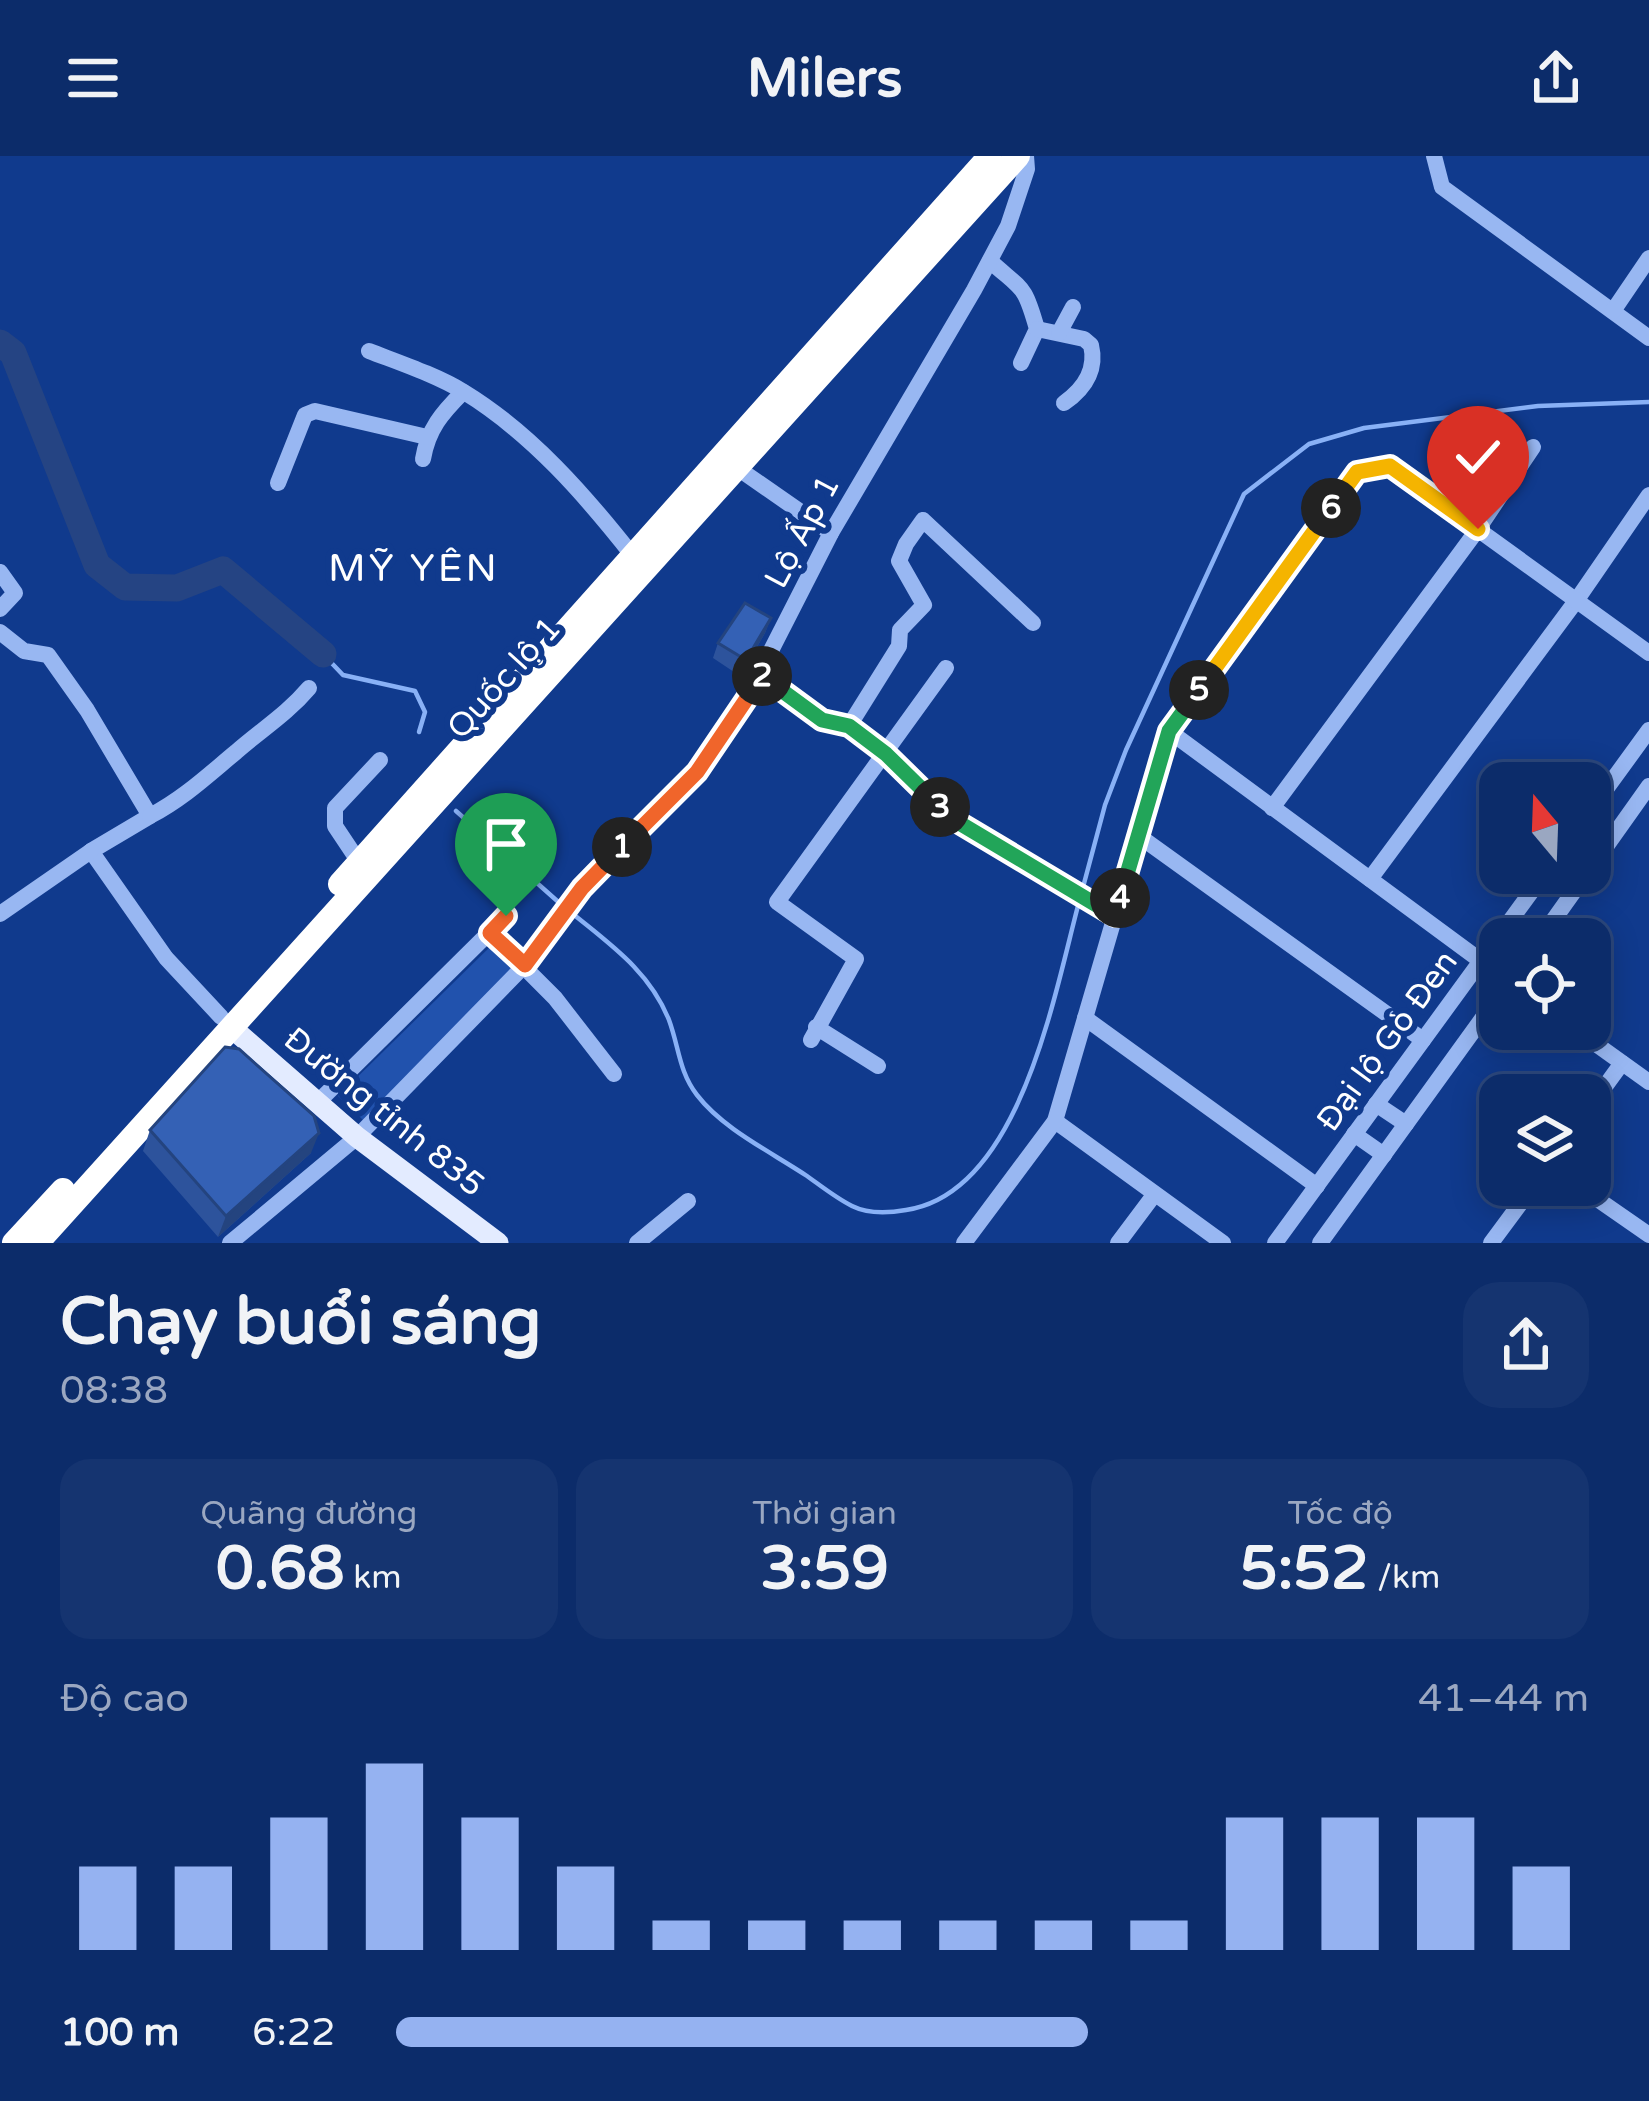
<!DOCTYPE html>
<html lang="vi">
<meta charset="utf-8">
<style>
:root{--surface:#0c2c6a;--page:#153470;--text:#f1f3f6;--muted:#9aa7c1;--line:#2c487e;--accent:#95b2f1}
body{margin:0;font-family:"Varela Round",sans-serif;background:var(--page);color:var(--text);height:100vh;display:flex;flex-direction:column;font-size:45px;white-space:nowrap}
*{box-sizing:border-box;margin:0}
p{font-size:39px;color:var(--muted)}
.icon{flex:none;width:66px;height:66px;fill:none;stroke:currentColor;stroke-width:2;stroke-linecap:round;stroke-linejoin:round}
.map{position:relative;height:1087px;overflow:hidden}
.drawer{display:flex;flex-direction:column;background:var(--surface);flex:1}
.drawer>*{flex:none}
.needle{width:78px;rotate:341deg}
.buttons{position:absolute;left:1479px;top:606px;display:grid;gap:24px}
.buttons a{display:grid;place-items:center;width:132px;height:132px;border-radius:24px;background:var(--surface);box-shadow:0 6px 30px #0003,0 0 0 3px var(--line);font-size:60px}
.pin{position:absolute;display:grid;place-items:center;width:102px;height:102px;color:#fff;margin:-123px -51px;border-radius:50% 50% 50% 0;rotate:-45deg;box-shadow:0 0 12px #0007}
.pin .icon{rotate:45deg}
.km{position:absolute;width:60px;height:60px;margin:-30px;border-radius:50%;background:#222;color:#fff;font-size:33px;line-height:60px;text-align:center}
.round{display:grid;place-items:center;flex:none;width:126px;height:126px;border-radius:36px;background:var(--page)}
.overview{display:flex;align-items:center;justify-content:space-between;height:204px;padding:0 60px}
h1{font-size:66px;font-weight:800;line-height:90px}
.figures{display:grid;grid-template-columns:repeat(3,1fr);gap:18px;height:204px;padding:12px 60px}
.figures div{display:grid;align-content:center;border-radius:30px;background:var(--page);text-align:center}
.figures b{font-size:60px;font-weight:800}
.figures small{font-size:33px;font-weight:400}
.figures p{font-size:33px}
.chart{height:336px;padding:24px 60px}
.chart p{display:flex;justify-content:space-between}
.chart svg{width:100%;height:216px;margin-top:12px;stroke:var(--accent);stroke-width:6}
ul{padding:0 60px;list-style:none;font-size:39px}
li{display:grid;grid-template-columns:192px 144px 1fr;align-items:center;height:90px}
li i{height:30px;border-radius:15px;background:var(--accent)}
header{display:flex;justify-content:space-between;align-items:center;height:156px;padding:0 60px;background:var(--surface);font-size:54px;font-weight:800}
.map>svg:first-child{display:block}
.green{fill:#2152ad}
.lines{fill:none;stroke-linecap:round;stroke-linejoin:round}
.stream{stroke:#89b1f6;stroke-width:4.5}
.river{stroke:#254483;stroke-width:27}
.minor{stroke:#98b7f2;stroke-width:16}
.major{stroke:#e3ebff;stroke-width:21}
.highway{stroke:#fff;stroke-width:24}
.wall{fill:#2d539c}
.shaded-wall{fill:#24447f}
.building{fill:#3461b5;stroke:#24447f;stroke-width:3}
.split-1-casing{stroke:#fff;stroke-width:24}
.split-2-casing{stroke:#fff;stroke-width:24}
.split-3-casing{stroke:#fff;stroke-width:24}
.split-4-casing{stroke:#fff;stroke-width:24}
.split-5-casing{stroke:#fff;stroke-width:24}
.split-6-casing{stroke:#fff;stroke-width:24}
.split-7-casing{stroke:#fff;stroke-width:24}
.split-1{stroke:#f0652b;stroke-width:15}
.split-2{stroke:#f0652b;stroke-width:15}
.split-3{stroke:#22a559;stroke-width:15}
.split-4{stroke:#22a559;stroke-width:15}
.split-5{stroke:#22a559;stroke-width:15}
.split-6{stroke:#f5b400;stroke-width:15}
.split-7{stroke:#f5b400;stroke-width:15}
.labels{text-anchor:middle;stroke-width:12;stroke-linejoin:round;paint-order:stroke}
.street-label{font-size:33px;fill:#fff;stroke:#103a8d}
.quarter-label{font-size:39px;letter-spacing:3px;fill:#fff;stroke:#103a8d}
</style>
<header><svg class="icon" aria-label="menu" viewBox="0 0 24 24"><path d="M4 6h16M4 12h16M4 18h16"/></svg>Milers<svg class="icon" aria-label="share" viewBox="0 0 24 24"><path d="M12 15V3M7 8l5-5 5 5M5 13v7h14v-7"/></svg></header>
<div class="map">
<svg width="1649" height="1087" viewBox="0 0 1649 1087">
<rect width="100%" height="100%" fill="#103a8d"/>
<!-- green -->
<path class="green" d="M495 786 519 807 363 964 338 940Z"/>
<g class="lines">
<!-- stream -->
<g class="stream">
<path d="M323 498 343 519 415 535 425 556 419 576"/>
<path d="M456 655 564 751"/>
<path d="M1082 735 1105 649 1126 594 1244 338 1309 288 1364 272 1538 250 1649 246"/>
<path d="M573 758C611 789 650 816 669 864 679 891 679 916 697 939 723 973 771 996 807 1020 821 1030 836 1042 852 1050 868 1058 889 1057 906 1054 1020 1037 1054 839 1079 746"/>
</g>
<!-- river -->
<path class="river" d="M0 187 13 197 97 409 125 431 177 432 223 414 323 498"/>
<!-- minor -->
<g class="minor">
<path d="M1434 0 1442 31 1649 182"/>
<path d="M990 105C1023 135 1024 127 1037 173L1021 207"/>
<path d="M1613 155 1649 102"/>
<path d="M1037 173 1084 183 1091 189C1097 214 1084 233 1064 247"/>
<path d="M1059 177 1073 151"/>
<path d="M369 195C400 207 436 219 464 236 531 277 585 339 633 400"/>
<path d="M423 303C428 273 442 257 463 236"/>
<path d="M736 311 831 377"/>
<path d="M278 327 305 259 315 255 427 281"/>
<path d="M0 416 15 437 0 453"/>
<path d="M0 476 24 495 48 499 87 554 150 660 91 695 166 802 221 861"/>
<path d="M759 518 822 564 849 570 887 598 961 668 1115 759"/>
<path d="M849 570 899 490 900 474 924 449 899 405 906 388 923 364 1033 467"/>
<path d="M1169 575 1500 819"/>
<path d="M1272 652 1478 373 1533 291"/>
<path d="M1590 655 1649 574"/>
<path d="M150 660C184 642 207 620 236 596 261 574 287 558 309 532"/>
<path d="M1139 680 1423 884"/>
<path d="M359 706 335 670V652L380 604"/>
<path d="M1590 713 1649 630"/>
<path d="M1370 723 1576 445 1649 339"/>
<path d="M0 758 91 695"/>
<path d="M490 777 555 842 614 918"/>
<path d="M1540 783 1587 717"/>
<path d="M1085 862 1317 1030"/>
<path d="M816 871 878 910"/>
<path d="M1575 873 1649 926"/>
<path d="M811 884 856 803 777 746 946 512"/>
<path d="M316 948 506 760"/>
<path d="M1376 948 1406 968"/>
<path d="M1590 951 1622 907"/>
<path d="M1055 965 1223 1087"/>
<path d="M1354 978 1384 999"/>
<path d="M1577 1029 1649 1079"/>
<path d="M230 1087 357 981 525 809 582 732 696 615 759 518 831 377 974 134 1008 70 1027 13 1026 0"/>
<path d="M637 1087 688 1045"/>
<path d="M964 1087 1055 965 1169 575 1357 316 1390 310 1649 497"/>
<path d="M1118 1087 1154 1039"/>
<path d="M1275 1087 1545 717"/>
<path d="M1320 1087 1500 838"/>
<path d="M1491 1087 1534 1029"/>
</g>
<!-- major -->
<path class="major" d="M232 872 357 981 498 1087"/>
<!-- highway -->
<g class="highway">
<path d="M340 728 990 0"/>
<path d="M14 1087 63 1034"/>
<path d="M37 1087 1018 0"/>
</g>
</g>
<!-- wall -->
<g class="wall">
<path d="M771 462 765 477 740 520 713 502 718 487Z"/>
<path d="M150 974 311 997 218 1081 143 995Z"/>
</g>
<!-- shaded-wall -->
<g class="shaded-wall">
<path d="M771 462 765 477 740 520 746 504Z"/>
<path d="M319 977 311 997 218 1081 226 1060Z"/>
</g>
<!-- building -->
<g class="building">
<path d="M745 447 771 462 746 504 718 487Z"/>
<path d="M225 891 239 893 314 960 319 977 226 1060 150 974Z"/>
</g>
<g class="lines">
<defs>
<path id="split-1" d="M506 760 490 777 525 809 582 732 622 691"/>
<path id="split-2" d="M622 691 697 616 762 520"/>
<path id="split-3" d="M762 520 822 564 849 570 886 598 940 651"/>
<path id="split-4" d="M940 651 961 668 1115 760 1120 742"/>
<path id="split-5" d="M1120 742 1169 575 1199 534"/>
<path id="split-6" d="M1199 534 1331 352"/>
<path id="split-7" d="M1331 352 1357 316 1390 310 1478 373"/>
</defs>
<!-- split-1 casing -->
<use href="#split-1" class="split-1-casing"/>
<!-- split-2 casing -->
<use href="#split-2" class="split-2-casing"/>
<!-- split-3 casing -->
<use href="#split-3" class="split-3-casing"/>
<!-- split-4 casing -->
<use href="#split-4" class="split-4-casing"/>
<!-- split-5 casing -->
<use href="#split-5" class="split-5-casing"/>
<!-- split-6 casing -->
<use href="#split-6" class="split-6-casing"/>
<!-- split-7 casing -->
<use href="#split-7" class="split-7-casing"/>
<!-- split-1 -->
<use href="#split-1" class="split-1"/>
<!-- split-2 -->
<use href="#split-2" class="split-2"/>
<!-- split-3 -->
<use href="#split-3" class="split-3"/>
<!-- split-4 -->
<use href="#split-4" class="split-4"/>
<!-- split-5 -->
<use href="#split-5" class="split-5"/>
<!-- split-6 -->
<use href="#split-6" class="split-6"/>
<!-- split-7 -->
<use href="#split-7" class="split-7"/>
</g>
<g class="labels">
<!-- street labels -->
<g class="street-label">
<text transform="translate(801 375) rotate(-62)" y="12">Lộ Ấp 1</text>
<text transform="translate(503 521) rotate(-48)" y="12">Quốc lộ 1</text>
<text transform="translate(1386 884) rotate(-54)" y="12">Đại lộ Gò Đen</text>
<text transform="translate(385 955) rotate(39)" y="12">Đường tỉnh 835</text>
</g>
<!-- quarter labels -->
<g class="quarter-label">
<text x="414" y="425">MỸ YÊN</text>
</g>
</g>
</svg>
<div class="buttons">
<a><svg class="needle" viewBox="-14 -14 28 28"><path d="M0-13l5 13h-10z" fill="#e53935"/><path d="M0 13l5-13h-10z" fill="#9aa7c1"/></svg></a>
<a><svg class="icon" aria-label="locate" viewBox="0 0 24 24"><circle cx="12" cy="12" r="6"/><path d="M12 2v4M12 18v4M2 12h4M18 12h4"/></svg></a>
<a><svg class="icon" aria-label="layers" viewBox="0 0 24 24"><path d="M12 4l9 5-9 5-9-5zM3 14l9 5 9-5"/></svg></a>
</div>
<div class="pin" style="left:506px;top:760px;background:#1e9e55"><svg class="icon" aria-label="arrive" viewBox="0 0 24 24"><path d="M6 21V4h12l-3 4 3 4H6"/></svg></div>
<div class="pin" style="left:1478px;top:373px;background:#d93025"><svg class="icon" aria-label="check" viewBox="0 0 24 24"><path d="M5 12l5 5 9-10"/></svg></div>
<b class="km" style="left:622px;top:691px">1</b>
<b class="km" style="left:762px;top:520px">2</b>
<b class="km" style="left:940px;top:651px">3</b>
<b class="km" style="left:1120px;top:742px">4</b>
<b class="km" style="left:1199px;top:534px">5</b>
<b class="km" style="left:1331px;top:352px">6</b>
</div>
<section class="drawer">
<div class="overview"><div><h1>Chạy buổi sáng</h1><p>08:38</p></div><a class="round"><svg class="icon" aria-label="share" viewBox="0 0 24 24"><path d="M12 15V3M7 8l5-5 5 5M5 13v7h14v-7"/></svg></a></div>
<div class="figures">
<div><p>Quãng đường</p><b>0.68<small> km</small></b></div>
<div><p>Thời gian</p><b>3:59</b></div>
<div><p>Tốc độ</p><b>5:52<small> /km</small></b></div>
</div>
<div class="chart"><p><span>Độ cao</span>41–44 m</p>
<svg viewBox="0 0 160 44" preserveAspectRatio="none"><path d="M5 44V27M15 44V27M25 44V17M35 44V6M45 44V17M55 44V27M65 44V38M75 44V38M85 44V38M95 44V38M105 44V38M115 44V38M125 44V17M135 44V17M145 44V17M155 44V27"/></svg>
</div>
<ul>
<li><b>100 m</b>6:22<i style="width:58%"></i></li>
</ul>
</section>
